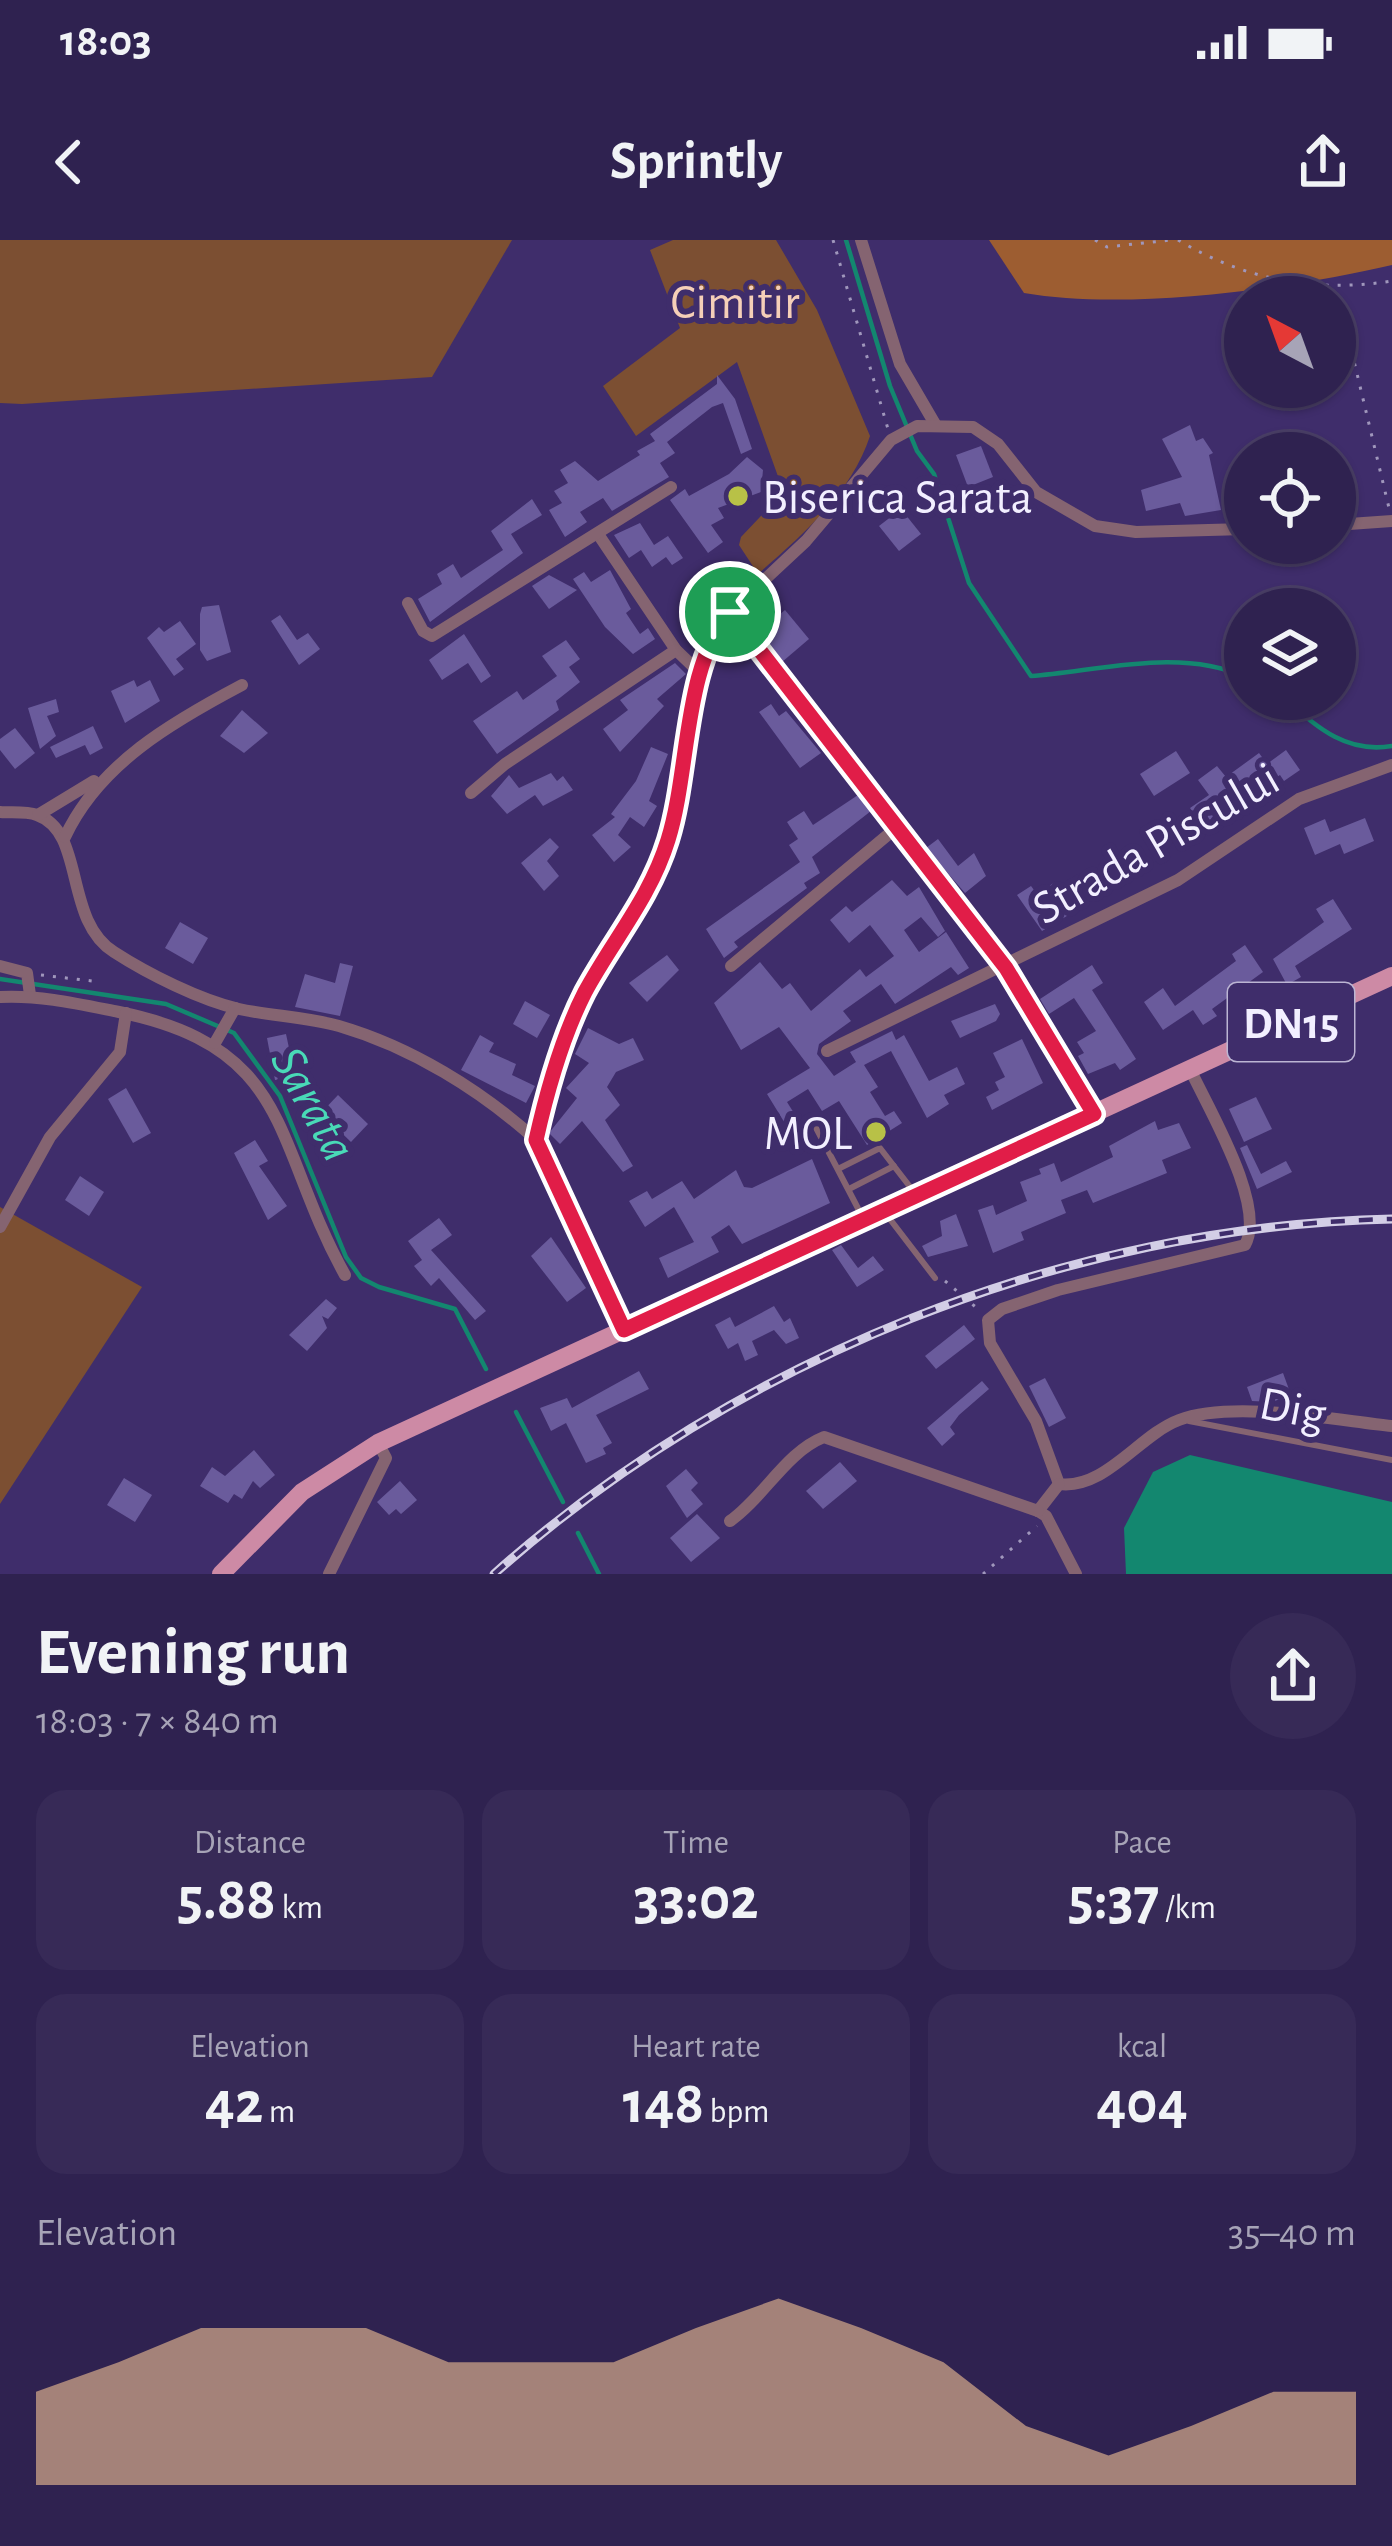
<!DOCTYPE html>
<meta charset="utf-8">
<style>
:root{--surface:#2f2250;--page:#372a57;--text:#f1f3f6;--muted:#a7a4b7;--line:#4a3f67;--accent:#d6ab8b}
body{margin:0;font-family:"Alegreya Sans",sans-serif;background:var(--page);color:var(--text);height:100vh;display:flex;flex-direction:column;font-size:45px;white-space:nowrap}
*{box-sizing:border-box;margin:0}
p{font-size:39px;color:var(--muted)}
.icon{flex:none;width:66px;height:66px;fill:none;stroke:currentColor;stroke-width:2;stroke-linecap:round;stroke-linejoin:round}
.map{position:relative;height:1334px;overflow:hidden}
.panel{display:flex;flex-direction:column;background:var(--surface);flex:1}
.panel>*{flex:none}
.needle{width:78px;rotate:319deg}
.controls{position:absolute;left:1224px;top:36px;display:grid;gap:24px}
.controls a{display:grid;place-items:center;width:132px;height:132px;border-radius:50%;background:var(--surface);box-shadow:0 3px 9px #0004,0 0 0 3px var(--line);font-size:60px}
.pin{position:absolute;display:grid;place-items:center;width:102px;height:102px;color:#fff;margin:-51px;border:6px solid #fff;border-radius:50%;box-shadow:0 3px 12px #0007}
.round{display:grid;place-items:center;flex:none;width:126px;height:126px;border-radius:63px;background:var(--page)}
.headline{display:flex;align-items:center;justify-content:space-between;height:204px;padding:0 36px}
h1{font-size:66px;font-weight:700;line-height:90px}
.figures{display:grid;grid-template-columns:repeat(3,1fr);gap:18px;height:204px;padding:12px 36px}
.figures div{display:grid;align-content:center;border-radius:30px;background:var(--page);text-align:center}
.figures b{font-size:60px;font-weight:700}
.figures small{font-size:33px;font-weight:400}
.figures p{font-size:33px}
.chart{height:336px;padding:24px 36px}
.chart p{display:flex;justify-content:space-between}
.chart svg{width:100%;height:216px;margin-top:12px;fill:var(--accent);opacity:.7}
.status{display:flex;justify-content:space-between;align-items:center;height:84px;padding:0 60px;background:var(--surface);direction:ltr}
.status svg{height:33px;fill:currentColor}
header{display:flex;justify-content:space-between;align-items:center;height:156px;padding:0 36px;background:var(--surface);font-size:54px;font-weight:700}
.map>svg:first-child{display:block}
.green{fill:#7c4f32}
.forest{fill:#9d5d31}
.water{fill:#13876f}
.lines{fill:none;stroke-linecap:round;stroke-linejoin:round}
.stream{stroke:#13876f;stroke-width:4.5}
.building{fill:#6a5b9c}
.path{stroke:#a097bc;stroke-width:3;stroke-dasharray:3 9;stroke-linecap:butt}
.service{stroke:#856471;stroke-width:6}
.minor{stroke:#856471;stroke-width:12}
.primary{stroke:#cd8aa5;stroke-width:18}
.rail-casing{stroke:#d3cee6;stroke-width:9}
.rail{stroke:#3f2d6b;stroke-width:4.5;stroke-dasharray:14;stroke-linecap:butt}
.route-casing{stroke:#fff;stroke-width:24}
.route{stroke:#e11d48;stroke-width:15}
.poi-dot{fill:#b8c147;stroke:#3f2d6b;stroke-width:4.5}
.labels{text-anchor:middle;stroke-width:12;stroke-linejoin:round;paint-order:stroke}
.shield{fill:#3f2d6b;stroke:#bcb5d3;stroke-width:3}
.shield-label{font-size:45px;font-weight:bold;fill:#f2efff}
.park-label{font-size:48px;fill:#f5cfb8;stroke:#3f2d6b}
.poi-label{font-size:48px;fill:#f2efff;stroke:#3f2d6b;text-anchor:start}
.street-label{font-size:48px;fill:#f2efff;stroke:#3f2d6b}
.water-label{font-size:51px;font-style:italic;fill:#49dab7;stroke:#3f2d6b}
</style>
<div class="status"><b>18:03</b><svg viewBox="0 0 49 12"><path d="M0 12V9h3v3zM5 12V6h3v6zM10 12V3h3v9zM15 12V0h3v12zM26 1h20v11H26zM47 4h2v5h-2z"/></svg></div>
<header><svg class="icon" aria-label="back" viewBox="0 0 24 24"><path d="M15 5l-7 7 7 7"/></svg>Sprintly<svg class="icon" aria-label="share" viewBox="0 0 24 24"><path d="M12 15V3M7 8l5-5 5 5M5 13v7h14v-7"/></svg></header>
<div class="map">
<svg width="1392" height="1334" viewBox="0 0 1392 1334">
<rect width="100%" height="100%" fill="#3f2d6b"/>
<!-- green -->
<g class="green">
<path d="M0 0H512L432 137 22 164 0 163Z"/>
<path d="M673 0H776L817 70 870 196C851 254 802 295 758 334L739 305 741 297 777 259 780 242 737 122 636 196 603 146 680 88 650 10Z"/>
<path d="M0 967 142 1047 0 1264Z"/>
</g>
<!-- forest -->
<path class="forest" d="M989 0H1392V25C1290 49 1126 71 1024 53Z"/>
<!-- water -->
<path class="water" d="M1190 1215 1392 1262V1334H1126L1124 1288 1153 1232Z"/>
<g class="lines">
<!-- stream -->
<g class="stream">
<path d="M846 0 890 146 917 211 934 234 969 343 1031 436C1098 431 1181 407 1245 437"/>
<path d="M1285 459C1317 487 1346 514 1392 506"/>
<path d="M0 739 166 764 234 793 280 856 346 1017 361 1038 379 1047 455 1069 486 1129"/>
<path d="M516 1172 563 1262"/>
<path d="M578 1293 599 1334"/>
</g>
</g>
<!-- building -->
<g class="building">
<path d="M717 135 735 159 752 209 741 214 723 163 712 167 667 202 675 213 660 223 669 237 612 271 603 258 580 272 587 282 565 297 549 270 562 263 554 251 568 243 560 230 575 221 598 241 640 215 637 211 655 201 650 194 717 144Z"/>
<path d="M1190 185 1196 201 1203 198 1213 213 1209 215 1221 270 1185 276 1180 263 1146 271 1141 250 1182 237 1162 199Z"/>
<path d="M981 206 993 237 968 247 956 215Z"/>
<path d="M747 217 763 230 761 252 718 268 724 278 711 285 723 302 708 313 670 260 685 249 689 256 729 234Z"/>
<path d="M532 259 542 275 511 294 523 313 430 382 418 359 442 344 437 334 453 324 461 338 503 310 491 291Z"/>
<path d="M901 269 921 294 899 311 879 286Z"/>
<path d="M640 283 654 305 668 296 683 318 672 325 666 317 652 327 641 310 629 318 614 295Z"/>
<path d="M610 330 631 369 626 373 640 394 648 388 655 399 633 414 605 387 573 339 584 332 591 342Z"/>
<path d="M549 335 577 350 549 369 532 346Z"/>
<path d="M219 365 231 412 207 421 200 410V374L202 367Z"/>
<path d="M785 370 809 399 782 422 759 392Z"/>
<path d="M280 375 297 400 308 393 320 409 299 425 271 381Z"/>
<path d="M180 381 196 404 176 419 184 429 174 436 147 398 159 387 164 392Z"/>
<path d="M464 394 491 436 481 443 468 423 442 440 429 420Z"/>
<path d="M566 400 580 419 569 427 580 442 556 461 559 470 497 514 473 481 517 451 523 460 557 436 542 416Z"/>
<path d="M675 423 686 434 657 459 664 466 620 512 603 489 628 470 620 460Z"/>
<path d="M134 440 137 447 150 440 160 461 125 483 111 451Z"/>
<path d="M56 459 59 472 47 476 56 496 40 509 28 468Z"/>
<path d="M771 464 779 476 786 471 821 513 800 528 759 472Z"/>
<path d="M242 470 268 493 244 513 220 496Z"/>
<path d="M93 486 103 508 90 515 85 505 56 518 50 507Z"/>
<path d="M15 488 35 513 15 529 0 510V499Z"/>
<path d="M651 507 668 514 649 561 657 566 644 587 630 577 618 595 631 607 614 622 592 595 615 577 611 574 636 541Z"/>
<path d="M1286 510 1300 530 1284 541 1280 535 1202 585 1190 568 1209 555 1198 540 1217 526 1226 537 1259 513 1267 524Z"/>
<path d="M1176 511 1190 533 1154 556 1140 534Z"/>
<path d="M551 533 557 541 563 536 573 550 543 566 535 555 507 574 491 556 509 535 519 548Z"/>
<path d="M858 555 871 571 812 617 820 633 804 643 807 648 734 702 738 707 724 718 706 689 800 622 789 605 798 599 787 582 804 571 813 585Z"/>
<path d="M1365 578 1374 601 1344 614 1340 604 1315 615 1304 588 1325 579 1330 592Z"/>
<path d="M550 598 559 607 547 621 559 636 544 651 521 623Z"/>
<path d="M938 599 958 626 974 613 986 636 965 653 926 608Z"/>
<path d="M892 640 907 656 919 647 945 691 938 697 921 677 904 690 919 712 946 692 969 728 958 735 951 727 895 764 881 744 843 771 851 781 819 804 817 814 834 836 856 822 850 812 892 791 896 800 904 795 929 841 957 827 965 844 944 855 949 864 927 878 891 811 864 825 878 847 870 852 885 876 894 871 902 883 867 905 839 861 822 871 808 849 787 862 797 878 786 885 767 854 810 828 779 787 741 810 714 763 760 722 782 749 790 743 811 771 860 729 866 737 894 716 870 685 849 703 830 680 846 666 852 672Z"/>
<path d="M1055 642 1075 671 1042 691 1017 655 1031 646 1037 654Z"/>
<path d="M1333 659 1352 689 1295 726 1301 737 1287 745 1273 719 1324 682 1316 669Z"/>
<path d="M180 682 208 698 193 724 165 708Z"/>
<path d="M1245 705 1263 732 1212 769 1217 776 1203 785 1193 770 1163 790 1144 762 1163 748 1175 766 1236 721 1232 714Z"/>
<path d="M667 715 679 730 647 762 629 743Z"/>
<path d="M340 723 353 726 340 776 295 767 305 734 335 743Z"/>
<path d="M1092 725 1103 743 1092 750 1136 819 1120 830 1115 823 1088 834 1078 816 1084 813 1077 802 1096 791 1074 758 1049 774 1040 759Z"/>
<path d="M525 761 550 775 537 798 513 784Z"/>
<path d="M995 764 1000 774 996 781 960 798 951 781Z"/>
<path d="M588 788 619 804 633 798 644 820 616 832 607 847 620 865 605 880 633 926 623 932 582 881 560 904 549 893 577 858 566 848 589 823 575 814Z"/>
<path d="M286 794 295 836 275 840 267 798Z"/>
<path d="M480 795 494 803 489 812 516 824 512 835 535 846 526 863 461 830Z"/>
<path d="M1022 799 1043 843 992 870 986 857 999 850 995 842 1005 837 993 813Z"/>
<path d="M126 848 151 893 133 903 108 859Z"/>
<path d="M338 855 368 884 351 902 321 873Z"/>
<path d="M1256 857 1272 889 1244 902 1229 869Z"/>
<path d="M1155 881 1158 890 1179 883 1191 908 1162 920 1167 933 1093 963 1087 950 1061 960 1066 973 1021 992 1024 1000 993 1013 978 970 993 965 996 975 1027 961 1020 942 1041 934 1039 929 1054 923 1061 942 1113 917 1109 906Z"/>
<path d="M255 900 268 921 259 926 287 966 268 980 234 913Z"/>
<path d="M1247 905 1261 934 1286 921 1292 932 1257 949 1240 908Z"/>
<path d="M812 919 830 963 742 1004 729 985 711 997 719 1012 668 1038 659 1018 694 1002 674 967 645 987 629 961 647 951 652 959 682 941 694 959 736 930 744 947 752 948Z"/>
<path d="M80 936 104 952 89 976 65 960Z"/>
<path d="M956 974 968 1006 928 1017 922 1006 942 996 940 981Z"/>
<path d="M439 978 452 995 431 1010 486 1071 475 1080 439 1038 431 1046 414 1026 422 1020 408 1001Z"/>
<path d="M551 997 586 1048 567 1062 531 1016Z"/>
<path d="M841 1005 858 1028 873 1016 884 1030 857 1047 832 1010Z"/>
<path d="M326 1059 337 1068 328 1079 322 1076 327 1088 307 1111 289 1095Z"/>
<path d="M774 1066 784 1082 790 1078 799 1098 786 1104 774 1090 752 1101 758 1115 745 1121 738 1103 728 1109 715 1085 730 1077 735 1087Z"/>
<path d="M964 1085 975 1099 936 1129 925 1116Z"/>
<path d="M639 1131 649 1149 596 1175 612 1203 603 1208 606 1214 586 1223 566 1183 551 1191 540 1168 567 1158 572 1168Z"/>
<path d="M1283 1133 1291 1155 1272 1162 1252 1161 1247 1147Z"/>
<path d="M1045 1138 1066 1178 1049 1187 1029 1146Z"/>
<path d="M982 1141 989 1149 959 1175 950 1187 955 1194 942 1206 927 1188Z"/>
<path d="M254 1210 275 1235 260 1248 253 1241 242 1259 234 1254 228 1263 200 1246 212 1227 225 1236Z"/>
<path d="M840 1222 857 1241 823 1269 806 1251Z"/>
<path d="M686 1229 698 1243 691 1250 703 1264 687 1278 666 1246Z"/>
<path d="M124 1238 152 1255 135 1282 107 1265Z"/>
<path d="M400 1241 417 1260 401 1274 396 1269 389 1275 377 1262Z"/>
<path d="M697 1274 720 1298 691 1322 670 1298Z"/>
</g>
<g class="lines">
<!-- path -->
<g class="path">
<path d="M833 0 888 189"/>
<path d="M1095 0 1107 7 1171 0"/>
<path d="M1178 0C1245 40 1315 53 1392 41"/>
<path d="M1349 100 1389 268"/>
<path d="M41 735 92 741"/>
<path d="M945 1041 978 1069"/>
<path d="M983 1334 1037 1286"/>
</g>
<!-- service -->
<g class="service">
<path d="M812 880 863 978"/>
<path d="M838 929 880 908 914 952"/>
<path d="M849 949 894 926"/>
<path d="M886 974 935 1038"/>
<path d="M1189 1181 1392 1220"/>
</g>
<!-- minor -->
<g class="minor">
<path d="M861 0 900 124 935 184"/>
<path d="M1335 285 1392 281"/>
<path d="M598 294 676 410 700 433"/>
<path d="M408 363 423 391 432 396 671 247"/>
<path d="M730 372 1005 728 1094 874"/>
<path d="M471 553 505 524 676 410"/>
<path d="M0 572C11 573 26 571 37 575 86 592 63 680 114 712 148 734 200 760 239 769 272 776 306 777 339 786 411 807 481 850 536 900L624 1090"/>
<path d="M38 575 94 541"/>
<path d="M65 597C99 524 172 482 242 445"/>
<path d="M0 726 27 733 30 755"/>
<path d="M731 726 896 588"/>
<path d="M0 757C41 755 79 764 119 772 295 808 272 904 345 1035"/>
<path d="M215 803 235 768"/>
<path d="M827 811 1178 640 1299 559 1392 525"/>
<path d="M1190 829C1208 868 1267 966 1245 1005L1058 1050 1002 1069 988 1080 990 1103 1036 1181 1059 1244C1105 1250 1139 1195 1179 1180 1234 1160 1334 1180 1392 1186"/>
<path d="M536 900 584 754 640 666 667 604 709 401 730 372 806 301 891 200 917 186 973 187 998 204 1036 252 1095 286 1136 292 1245 289"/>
<path d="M0 987 50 897 120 812 126 773"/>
<path d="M1038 1271 1046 1276 1076 1334"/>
<path d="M1038 1271 1059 1244"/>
<path d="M730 1281C764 1257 786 1212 824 1197L1038 1271"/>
<path d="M329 1334 386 1218 378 1203"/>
</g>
<!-- primary -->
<path class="primary" d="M221 1334 302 1252 378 1203 1392 736"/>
<defs>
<path id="rail" d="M494 1334C737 1118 1066 986 1392 979"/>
</defs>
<!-- rail casing -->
<use href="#rail" class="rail-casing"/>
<!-- rail -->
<use href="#rail" class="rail"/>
</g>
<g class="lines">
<defs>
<path id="route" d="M730 372 1006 728 1094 874 624 1090 536 900C547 851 562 797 585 752 613 700 650 658 668 600 690 530 683 427 730 372Z"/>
</defs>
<!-- route casing -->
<use href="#route" class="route-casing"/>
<!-- route -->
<use href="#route" class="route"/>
</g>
<!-- markers -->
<g class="poi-dot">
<circle cx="738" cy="256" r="12"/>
<circle cx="876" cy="892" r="12"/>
</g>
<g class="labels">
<!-- shield labels -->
<rect class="shield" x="1228" y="743" width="126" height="78" rx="9"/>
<g class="shield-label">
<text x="1291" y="798">DN15</text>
</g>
<!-- park labels -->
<g class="park-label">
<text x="735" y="78">Cimitir</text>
</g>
<!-- poi labels -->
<g class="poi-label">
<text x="762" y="273">Biserica Sarata</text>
<text x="852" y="909" text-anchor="end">MOL</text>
</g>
<!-- street labels -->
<g class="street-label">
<text transform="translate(1155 602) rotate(-30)" y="17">Strada Piscului</text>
<text transform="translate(1293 1167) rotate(11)" y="17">Dig</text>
</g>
<!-- water labels -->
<g class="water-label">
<text transform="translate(315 863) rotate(61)" y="18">Sarata</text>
</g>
</g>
</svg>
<div class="controls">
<a><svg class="needle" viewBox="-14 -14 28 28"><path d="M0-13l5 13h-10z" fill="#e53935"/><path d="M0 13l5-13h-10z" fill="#a7a4b7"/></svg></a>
<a><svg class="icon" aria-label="locate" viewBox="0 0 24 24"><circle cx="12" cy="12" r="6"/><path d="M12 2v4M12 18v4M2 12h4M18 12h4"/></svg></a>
<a><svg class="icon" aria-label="layers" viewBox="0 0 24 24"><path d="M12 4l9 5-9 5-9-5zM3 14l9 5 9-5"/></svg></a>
</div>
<div class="pin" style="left:730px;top:372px;background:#1e9e55"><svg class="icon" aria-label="arrive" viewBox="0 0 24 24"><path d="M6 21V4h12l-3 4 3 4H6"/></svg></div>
</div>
<section class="panel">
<div class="headline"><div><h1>Evening run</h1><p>18:03 · 7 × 840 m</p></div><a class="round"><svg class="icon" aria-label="share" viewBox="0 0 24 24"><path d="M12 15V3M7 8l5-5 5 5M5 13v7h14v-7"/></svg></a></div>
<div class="figures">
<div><p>Distance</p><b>5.88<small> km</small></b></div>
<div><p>Time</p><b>33:02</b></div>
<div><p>Pace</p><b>5:37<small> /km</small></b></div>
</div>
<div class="figures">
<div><p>Elevation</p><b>42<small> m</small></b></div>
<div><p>Heart rate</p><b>148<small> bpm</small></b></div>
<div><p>kcal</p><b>404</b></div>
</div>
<div class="chart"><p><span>Elevation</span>35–40 m</p>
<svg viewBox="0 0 160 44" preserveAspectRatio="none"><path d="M0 44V25L10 19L20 12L30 12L40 12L50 19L60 19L70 19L80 12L90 6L100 12L110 19L120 32L130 38L140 32L150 25L160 25V44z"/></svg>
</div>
</section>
